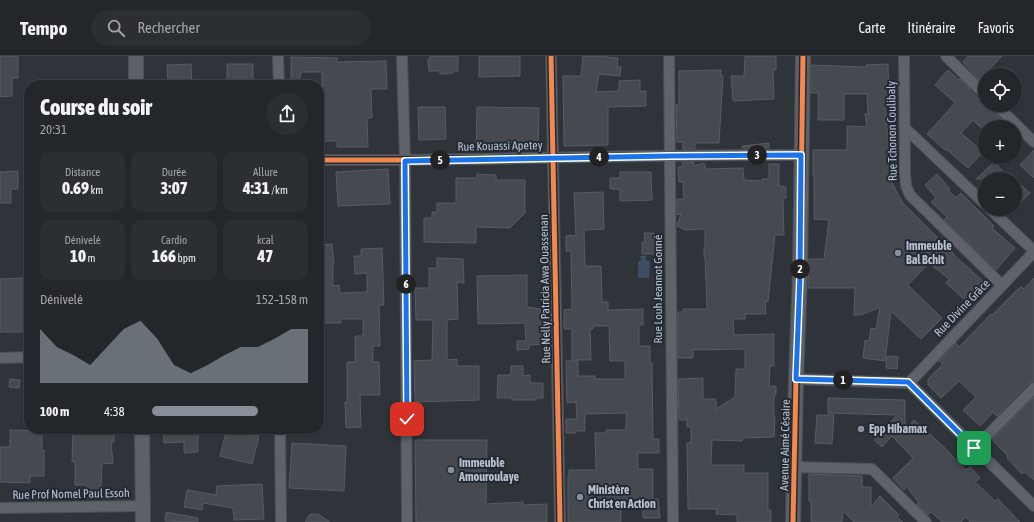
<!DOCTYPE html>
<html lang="fr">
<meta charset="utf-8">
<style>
:root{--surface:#23272c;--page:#2b2f34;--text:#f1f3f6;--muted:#a3a5a9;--line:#404448;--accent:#898f99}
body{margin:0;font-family:"Asap Condensed",sans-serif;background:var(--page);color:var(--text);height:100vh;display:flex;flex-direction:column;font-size:15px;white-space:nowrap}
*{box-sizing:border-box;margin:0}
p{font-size:13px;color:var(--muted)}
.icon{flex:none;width:22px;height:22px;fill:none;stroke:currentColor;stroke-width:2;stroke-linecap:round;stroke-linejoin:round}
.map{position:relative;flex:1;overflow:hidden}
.panel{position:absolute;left:24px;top:24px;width:300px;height:354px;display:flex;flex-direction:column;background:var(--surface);border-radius:16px;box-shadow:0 1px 3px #0004,0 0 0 1px var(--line)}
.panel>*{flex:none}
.controls{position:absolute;left:978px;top:12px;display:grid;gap:8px}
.controls a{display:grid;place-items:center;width:44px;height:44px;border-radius:50%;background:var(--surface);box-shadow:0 1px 3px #0004,0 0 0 1px var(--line);font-size:20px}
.pin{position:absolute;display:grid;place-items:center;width:34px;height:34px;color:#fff;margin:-17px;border-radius:8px;box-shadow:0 2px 6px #0006}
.km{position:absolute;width:20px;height:20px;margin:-10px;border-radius:50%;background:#222;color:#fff;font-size:11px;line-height:20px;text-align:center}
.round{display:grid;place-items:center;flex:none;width:42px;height:42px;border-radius:21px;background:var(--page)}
.headline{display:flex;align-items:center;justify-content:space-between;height:68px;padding:0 16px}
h1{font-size:22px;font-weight:800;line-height:30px}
.figures{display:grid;grid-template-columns:repeat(3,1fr);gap:6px;height:68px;padding:4px 16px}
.figures div{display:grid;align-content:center;border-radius:10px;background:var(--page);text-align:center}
.figures b{font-size:17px;font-weight:800}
.figures small{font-size:11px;font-weight:400}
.figures p{font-size:11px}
.chart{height:112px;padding:8px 16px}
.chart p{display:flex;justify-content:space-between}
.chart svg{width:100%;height:72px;margin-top:4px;fill:var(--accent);opacity:.7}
ul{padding:0 16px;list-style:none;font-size:13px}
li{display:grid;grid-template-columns:64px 48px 1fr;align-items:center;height:30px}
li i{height:10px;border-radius:5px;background:var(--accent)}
header{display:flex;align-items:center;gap:24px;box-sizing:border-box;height:56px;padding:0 20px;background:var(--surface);border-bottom:1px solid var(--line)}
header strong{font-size:19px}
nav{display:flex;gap:22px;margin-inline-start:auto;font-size:14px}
.search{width:280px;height:36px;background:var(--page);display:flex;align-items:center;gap:10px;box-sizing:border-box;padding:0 14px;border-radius:22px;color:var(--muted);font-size:15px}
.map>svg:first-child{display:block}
.water{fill:#3f4d64}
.building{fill:#464a50;stroke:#575b63}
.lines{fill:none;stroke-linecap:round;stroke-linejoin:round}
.street-casing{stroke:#4c5056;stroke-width:12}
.secondary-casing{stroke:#4c5056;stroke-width:16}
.street{stroke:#5f6269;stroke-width:10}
.secondary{stroke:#5d6167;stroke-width:14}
.cycleway-casing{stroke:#222a36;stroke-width:8}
.cycleway{stroke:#f5874c;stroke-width:5}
.route-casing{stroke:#fff;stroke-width:8}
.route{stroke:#1a73e8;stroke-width:5}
.poi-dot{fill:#898f99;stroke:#222a36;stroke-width:1.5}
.labels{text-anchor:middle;stroke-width:4;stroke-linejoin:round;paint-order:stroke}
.street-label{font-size:12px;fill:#bac0cb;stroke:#222a36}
.poi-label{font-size:12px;font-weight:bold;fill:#bac0cb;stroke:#222a36;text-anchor:start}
</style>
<header>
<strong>Tempo</strong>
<div class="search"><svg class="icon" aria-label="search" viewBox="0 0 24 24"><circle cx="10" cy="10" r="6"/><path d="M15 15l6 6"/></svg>Rechercher</div>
<nav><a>Carte</a><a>Itinéraire</a><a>Favoris</a></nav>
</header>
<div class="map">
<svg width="1034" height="466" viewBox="0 0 1034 466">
<rect width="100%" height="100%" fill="#2f343b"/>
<!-- water -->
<path class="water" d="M640 200H646V204L650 206 649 222H638V206L641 204Z"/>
<!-- building -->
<g class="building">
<path d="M0 0H18V22H12V40L0 41Z"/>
<path d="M430 0H458V15H453V17L440 18V15H429L428 3H430Z"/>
<path d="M479 0H520V20L479 21Z"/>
<path d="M583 0H606V1L618 2 617 11H621L620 20 599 18 596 36 619 35V25L640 24V35H646V50L608 51V89L564 90 563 20H581Z"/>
<path d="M745 0H776V14H773L774 43 733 45 731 20H744Z"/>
<path d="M968 0H1002L979 24 963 6Z"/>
<path d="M291 1 337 2V6L386 5 387 33H371L372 62H367L368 91H337V85H319V33H322V16H301L299 26 291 25Z"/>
<path d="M191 8 192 29H168L167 9Z"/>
<rect x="227" y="8" width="26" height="21"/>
<path d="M888 8 889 49H885L889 93H895V120H888L903 147 953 197V198L985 227 967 246 946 227 949 223 929 207 908 229 942 262 921 283 891 255 885 305 863 302 865 284 869 285 871 272 876 273 880 251 861 259H854L855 232H808L809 203H824L829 164 814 163V119H813V94H847V70L867 71 865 58H868L867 38H844V64H818V37H811V9L866 11V9Z"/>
<path d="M721 14V20H723L719 87H695V93H683V86H677L676 49H679V15Z"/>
<path d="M948 14 959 24 960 23 970 33 969 34 1003 65 997 71H980L973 64 961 77 983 96 968 112 946 93 945 94 927 78 955 47 935 29Z"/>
<path d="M418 51H445L446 83 419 84Z"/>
<path d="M477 51 539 52 538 89 476 90Z"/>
<path d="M769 87V92H742V90Z"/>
<path d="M1034 94V122L1020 109Z"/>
<path d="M683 106H694V110L704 107 706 113 743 112 744 124 762 125V123H769V108H779V130L786 131V142H783L784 179H775L768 246 765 245 766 258H745V263H733L734 279 774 278V310H770L769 330H776V339H774V360H775L774 381 742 382V385L712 384 711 409H744V417H768V454H771V466H737V459L716 458 717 453H688L687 387H691V371H687V364H679L678 323 703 322V343H716V353L735 341 736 313H745V293L693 294V302H678V256H683V253H707L705 201H704V192H705V173L684 174V173L677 170 681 158 677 159V143H684L683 126H679L678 111H682Z"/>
<path d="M994 106 1010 123H976Z"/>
<path d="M388 113 390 148 338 150 336 116Z"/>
<path d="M18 115V133H11V147H0V116Z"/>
<path d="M620 116H651L652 144 620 145V133H610V122H620Z"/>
<path d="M477 118 496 119V124H525V157L510 172 476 171V187L424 186V162H432V156H437V147H456V122H477Z"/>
<path d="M937 118 950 133 948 134 956 142 961 137 994 170 992 172 1015 192 996 214 944 164 947 161 931 146 936 142 925 129Z"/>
<path d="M1015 124 1030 137 1015 152Z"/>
<path d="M603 136 604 173 584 174 585 210H601L602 246H608V254L643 253V269H639V290H650V307H652L653 383H659V397H638V413H653V443H658L660 462H643V453H637V450H621V466H568V419H569V414H596L595 377H606V374H626V357L585 358V375H576V377H566V363H577L576 346 567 347 566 305H578V320H595V323H625V305H610L609 270H593V273H590L591 304H572V273H564V254L572 253 571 195H566V180L576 179 574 137Z"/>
<path d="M644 177H654L655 198H642V186H645Z"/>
<path d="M332 188 334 208H333V230L339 229 340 237 367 236V217L355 218 354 200H361V193L382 192 384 249H379L380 290H373V306H379L380 339H360L361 371 346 372 345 346H347V306H355V280H363V263H341V267H322L321 265 319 266V189Z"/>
<path d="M437 202 463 203 464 227 457 226 458 263 447 264V304L457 303V310H479V344L415 346 414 305 432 304 433 264H416L415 232H429V212H437Z"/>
<path d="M527 219V251L541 253 540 257 543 288 529 289V293L517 294V285H526L525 267 478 268 477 220Z"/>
<path d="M24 222 25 257H29V267H24V276H0V223Z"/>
<path d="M1034 222V326L1029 327 997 360 993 356 980 370 963 354 976 341 959 325 941 342 928 329V323L943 308 939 305 956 287 959 291 991 258 992 259 1017 234 1021 231 1024 233Z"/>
<path d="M887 300 898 301 897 313 886 312Z"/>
<path d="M511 310H523V320L530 319V327H543V342H536V344H512V342H497L498 319H511Z"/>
<path d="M10 323 20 324 19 332 9 331Z"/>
<path d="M1034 341V424L1025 416 1022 418 1007 402 1008 400 992 384Z"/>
<path d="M828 342 905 344V375L914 364 944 391 966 414 970 411 980 422 975 426 995 445 998 443 1020 466H970L966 461 961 466H942L931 456 928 459 917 448 919 447 907 431 904 434 893 422 913 402 892 380 882 391 874 384 897 359 828 357Z"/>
<path d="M817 359H834L832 388 815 387Z"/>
<path d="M227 373 259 380 252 408 220 400Z"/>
<path d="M10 374 42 375V394H44V420H30V427L0 426V391H10Z"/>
<path d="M163 374H172V377L198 376V396L184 397V386L164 387Z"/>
<path d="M73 375H91V377L114 375V386H111L113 407 102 408 101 434H86V429H75V406H72Z"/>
<path d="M415 384H487L486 448 523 446V449L547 448V466H416Z"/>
<path d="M292 387 346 390 344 435 289 432Z"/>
<path d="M809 418 862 420V431H871V451L880 440 899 459 897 461 903 466H854L843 455 842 466H811V445H809Z"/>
<path d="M262 428 264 463 234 464 233 452 203 447 202 454 184 451 187 434 216 439 217 430Z"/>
<path d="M166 456 198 462V466L165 465Z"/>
<path d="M310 458H318L330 466H305Z"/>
</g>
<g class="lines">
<defs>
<g id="street">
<path d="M278 0 279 29"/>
<path d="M402 0 405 105 407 466"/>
<path d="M551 0 560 466"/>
<path d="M669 0 673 466"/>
<path d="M904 0 905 117 906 130 910 139 1002 229"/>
<path d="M946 0 985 39"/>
<path d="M996 49 1034 86"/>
<path d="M905 72 985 148"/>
<path d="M319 104C480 105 641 98 801 99"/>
<path d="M990 153 1034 195"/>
<path d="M0 302 29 301"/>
<path d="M796 323 909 327 1034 450"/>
<path d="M909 327 1034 196"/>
<path d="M280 373 281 466"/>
<path d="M975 392 1034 332"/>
<path d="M794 411 872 413 926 466"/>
<path d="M0 452 142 450"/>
</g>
<g id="secondary">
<path d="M136 0V29"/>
<path d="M142 373 143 466"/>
<path d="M793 466 796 323 800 219 803 0"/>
</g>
</defs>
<!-- street casing -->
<use href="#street" class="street-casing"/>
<!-- secondary casing -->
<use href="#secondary" class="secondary-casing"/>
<!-- street -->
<use href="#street" class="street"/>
<!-- secondary -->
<use href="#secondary" class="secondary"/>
<defs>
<g id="cycleway">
<path d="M551 0 560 466"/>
<path d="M319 104C480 105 641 98 801 99"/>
<path d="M793 466 796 323 800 219 803 0"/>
</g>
</defs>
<!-- cycleway casing -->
<use href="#cycleway" class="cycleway-casing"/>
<!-- cycleway -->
<use href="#cycleway" class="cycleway"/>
</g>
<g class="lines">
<defs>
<path id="route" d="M407 363 405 105 670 100 801 99 800 219 796 323 908 326 974 392"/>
</defs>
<!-- route casing -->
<use href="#route" class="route-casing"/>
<!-- route -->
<use href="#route" class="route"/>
</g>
<!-- markers -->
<g class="poi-dot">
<circle cx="898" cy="197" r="4"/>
<circle cx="861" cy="373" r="4"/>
<circle cx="451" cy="414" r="4"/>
<circle cx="580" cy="441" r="4"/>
</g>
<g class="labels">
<!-- street labels -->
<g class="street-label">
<text transform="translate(892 75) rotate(-91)" y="4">Rue Tchonon Coulibaly</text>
<text transform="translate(500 90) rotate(-1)" y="4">Rue Kouassi Apetey</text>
<text transform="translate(545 233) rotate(-91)" y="4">Rue Nelly Patricia Awa Ouassenan</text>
<text transform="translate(658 233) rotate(-90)" y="4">Rue Louh Jeannot Gonné</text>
<text transform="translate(962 252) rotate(-46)" y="4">Rue Divine Grâce</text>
<text transform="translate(785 389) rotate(-89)" y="4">Avenue Aimé Césaire</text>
<text transform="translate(71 438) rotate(-1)" y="4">Rue Prof Nomel Paul Essoh</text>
</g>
<!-- poi labels -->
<g class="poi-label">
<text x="906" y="194">Immeuble<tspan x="906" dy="14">Bal Bchit</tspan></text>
<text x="869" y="377">Epp Hibamax</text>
<text x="459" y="411">Immeuble<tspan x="459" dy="14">Amouroulaye</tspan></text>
<text x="588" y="438">Ministère<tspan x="588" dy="14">Christ en Action</tspan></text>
</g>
</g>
</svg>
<div class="controls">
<a><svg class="icon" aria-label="locate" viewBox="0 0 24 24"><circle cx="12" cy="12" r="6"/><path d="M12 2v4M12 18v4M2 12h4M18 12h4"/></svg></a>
<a>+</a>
<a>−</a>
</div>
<div class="pin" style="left:974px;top:392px;background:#1e9e55"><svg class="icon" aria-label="arrive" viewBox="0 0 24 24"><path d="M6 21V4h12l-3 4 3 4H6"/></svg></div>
<div class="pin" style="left:407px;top:363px;background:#d93025"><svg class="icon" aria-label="check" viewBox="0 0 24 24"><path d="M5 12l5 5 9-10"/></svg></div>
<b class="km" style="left:843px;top:324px">1</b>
<b class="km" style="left:800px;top:213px">2</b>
<b class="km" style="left:757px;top:99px">3</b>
<b class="km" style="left:599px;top:101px">4</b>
<b class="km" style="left:440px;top:104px">5</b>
<b class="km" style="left:406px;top:228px">6</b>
<section class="panel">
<div class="headline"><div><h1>Course du soir</h1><p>20:31</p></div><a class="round"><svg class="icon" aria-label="share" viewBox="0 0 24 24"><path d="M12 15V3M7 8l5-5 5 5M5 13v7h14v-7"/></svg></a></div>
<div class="figures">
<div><p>Distance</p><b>0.69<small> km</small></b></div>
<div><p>Durée</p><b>3:07</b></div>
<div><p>Allure</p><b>4:31<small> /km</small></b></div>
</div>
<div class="figures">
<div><p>Dénivelé</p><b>10<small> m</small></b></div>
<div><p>Cardio</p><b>166<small> bpm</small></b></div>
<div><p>kcal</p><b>47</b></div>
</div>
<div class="chart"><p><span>Dénivelé</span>152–158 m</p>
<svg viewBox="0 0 160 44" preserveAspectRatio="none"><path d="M0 44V11L10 22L20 27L30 33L40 22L50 11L60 6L70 17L80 33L90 38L100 33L110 27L120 22L130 22L140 17L150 11L160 11V44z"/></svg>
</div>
<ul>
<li><b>100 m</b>4:38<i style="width:68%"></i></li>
</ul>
</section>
</div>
